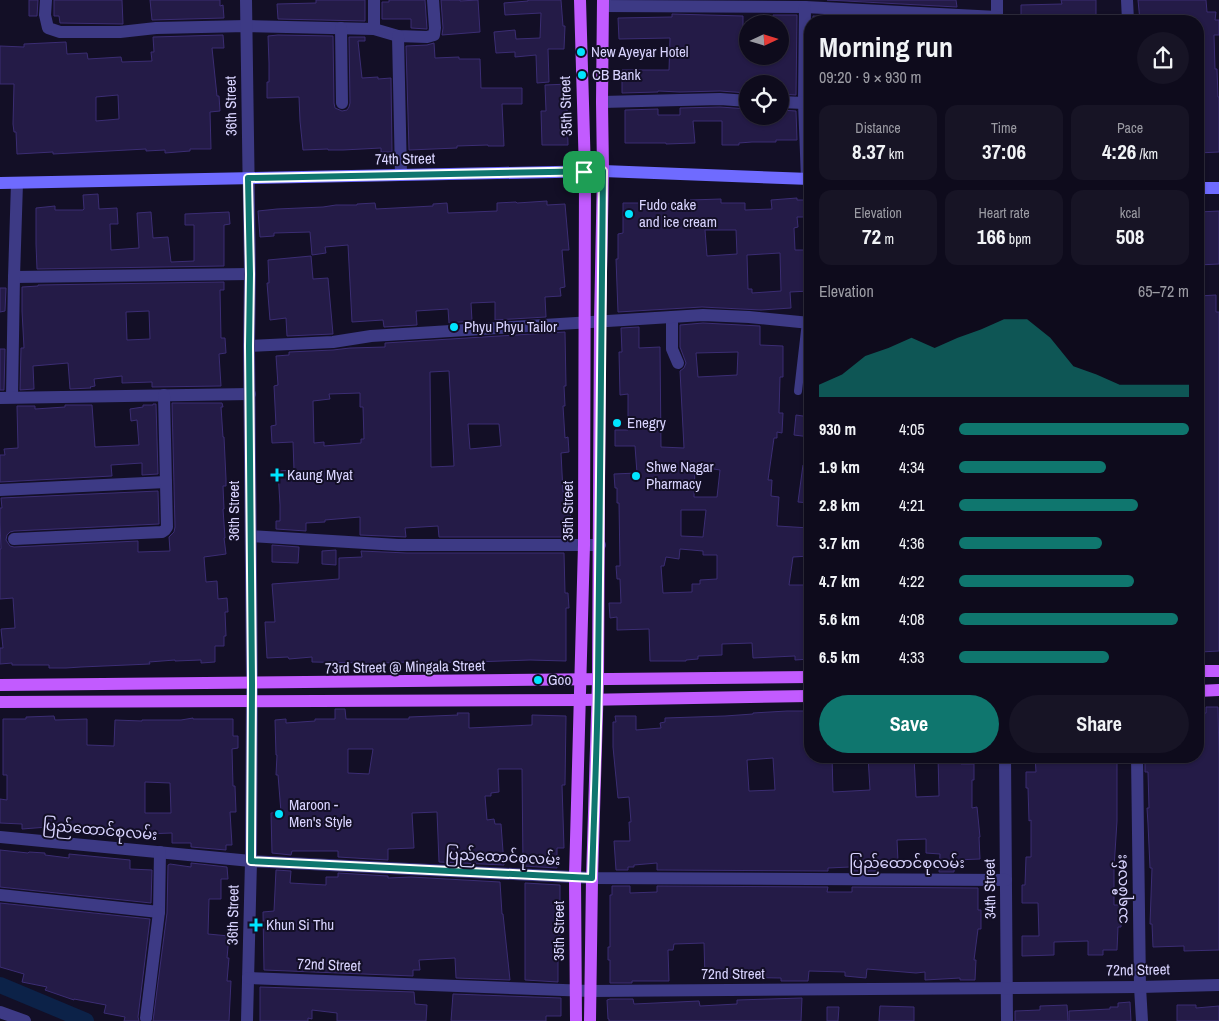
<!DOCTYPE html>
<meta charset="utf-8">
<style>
:root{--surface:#0e0b1c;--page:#171425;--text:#f1f3f6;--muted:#9b9ba3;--line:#2e2b3b;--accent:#0f766e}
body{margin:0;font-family:"Archivo Narrow","Noto Sans Myanmar",sans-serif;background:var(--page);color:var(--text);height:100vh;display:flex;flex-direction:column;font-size:19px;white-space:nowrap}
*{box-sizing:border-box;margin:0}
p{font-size:16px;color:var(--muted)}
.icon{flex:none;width:28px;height:28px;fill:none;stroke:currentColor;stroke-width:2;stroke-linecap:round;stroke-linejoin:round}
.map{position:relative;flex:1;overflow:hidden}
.details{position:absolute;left:804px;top:15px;width:400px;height:748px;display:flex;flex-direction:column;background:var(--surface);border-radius:20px;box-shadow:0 1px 4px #0004,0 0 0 1px var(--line)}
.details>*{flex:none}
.needle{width:32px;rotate:86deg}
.tools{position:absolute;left:739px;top:15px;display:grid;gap:10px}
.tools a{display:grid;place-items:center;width:50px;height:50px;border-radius:50%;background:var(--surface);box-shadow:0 1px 4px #0004,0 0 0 1px var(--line);font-size:25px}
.pin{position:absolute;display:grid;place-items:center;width:42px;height:42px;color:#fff;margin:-21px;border-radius:10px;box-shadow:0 2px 8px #0006}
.round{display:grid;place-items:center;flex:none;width:52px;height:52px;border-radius:26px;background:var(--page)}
.head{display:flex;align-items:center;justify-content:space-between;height:85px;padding:0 15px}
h1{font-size:28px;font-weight:700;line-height:38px}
.figures{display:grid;grid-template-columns:repeat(3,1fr);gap:8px;height:85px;padding:5px 15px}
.figures div{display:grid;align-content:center;border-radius:12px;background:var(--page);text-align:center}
.figures b{font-size:21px;font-weight:700}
.figures small{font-size:14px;font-weight:400}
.figures p{font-size:14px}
.chart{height:140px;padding:10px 15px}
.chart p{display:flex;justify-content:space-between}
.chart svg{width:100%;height:90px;margin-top:5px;fill:var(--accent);opacity:.7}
.cta{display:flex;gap:10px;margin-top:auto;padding:10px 15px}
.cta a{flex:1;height:58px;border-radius:30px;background:var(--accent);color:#fff;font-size:20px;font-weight:700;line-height:58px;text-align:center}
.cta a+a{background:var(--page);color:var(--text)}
ul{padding:0 15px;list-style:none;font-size:16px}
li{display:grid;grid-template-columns:80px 60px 1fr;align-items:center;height:38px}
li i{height:12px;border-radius:6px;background:var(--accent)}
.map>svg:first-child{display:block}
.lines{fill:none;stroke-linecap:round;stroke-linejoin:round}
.canal{stroke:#0c2248;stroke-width:16}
.building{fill:#241b47;stroke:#3b2d73;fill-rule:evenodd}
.lane{stroke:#3d3a85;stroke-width:8}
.street{stroke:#3d3a85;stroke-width:12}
.secondary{stroke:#6f6bff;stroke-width:12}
.primary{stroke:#c25bff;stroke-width:12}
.route-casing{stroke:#fff;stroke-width:10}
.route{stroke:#0f766e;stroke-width:6}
.poi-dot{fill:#00e5ff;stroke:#130f26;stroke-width:2}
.labels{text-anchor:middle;stroke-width:4;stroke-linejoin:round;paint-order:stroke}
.poi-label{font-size:15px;fill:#d9d4ff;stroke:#130f26;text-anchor:start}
.street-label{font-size:15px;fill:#d9d4ff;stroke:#130f26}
</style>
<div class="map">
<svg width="1219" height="1021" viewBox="0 0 1219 1021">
<rect width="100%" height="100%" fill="#130f26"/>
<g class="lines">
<!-- canal -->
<path class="canal" d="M0 985 86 1021"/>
</g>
<!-- building -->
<g class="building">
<path d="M29 0H38L37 16H29Z"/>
<path d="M54 0H122L123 24 60 23 59 16H54Z"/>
<path d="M150 0H220V6L223 5 224 18 152 20Z"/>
<path d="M316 0H365V21L278 19 277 4 316 3Z"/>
<path d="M389 0H425L427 29 411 28V19H382V2H389Z"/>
<path d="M441 0H460V1L478 0 480 32 442 35 443 28Z"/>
<path d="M528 0H561L563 26H565L564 49H548L549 82 537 83 536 55 515 57V52L496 53 494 32 515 30 516 39 540 38 541 13 505 15 504 3 528 1Z"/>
<path d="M827 0H956L957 7Z"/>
<path d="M1061 0H1096V21H1056V18L1021 19V5L1062 4Z"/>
<path d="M1138 0H1206L1207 12H1216L1215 20H1219V35H1214L1215 69H1217L1218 97H1219V152L1198 153V21H1140Z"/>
<path d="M672 14 743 16V45H748V56H780V24H773V15H797L796 95 780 94V84H748V93L720 91 680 92 658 91V92L622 93V70H669L670 38 619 39 618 18 672 17Z"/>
<path d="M813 16 912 21H813Z"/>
<path d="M223 35 224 48H212L217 96H219L220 111 210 112 211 149H190V151L165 153V150L146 151V149L53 154V152L17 154 16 132H14L13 124 14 84H0V46L24 47V44L66 42 67 54 87 53 88 59 121 57 122 62 152 61 151 52H154L153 37ZM118 95 119 119 96 121V97Z"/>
<path d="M278 35 333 36 334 103 335 108 342 111 347 110 349 107 350 103 349 37H365V41H358L362 78 378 77V79L391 78 392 152H381V148L343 150H328V149L303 150 300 121 299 97 267 98V82H269V63L268 36Z"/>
<path d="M434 43 435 58 459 57V59H480L481 88H522V104H502L504 146H488V145L457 146V148L409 150 406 46 427 45Z"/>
<path d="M569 84 571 108H567L568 145H542L541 111H546L545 85Z"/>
<path d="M720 107 748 109V116H780V110L796 111 797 140H776V142H752L739 143V145H722V121H693L695 143 666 144V143H625V110L658 109V115H680V108Z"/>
<path d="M98 194 99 209 117 208 118 224H110L111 250 139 248 137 213 151 212 153 238 168 237 171 262 194 261V225H185V214L229 212 230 224 224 225V266L37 269 36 244V208L55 206V210H83L84 209 83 195Z"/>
<path d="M797 198V200H810V217H797L798 227 794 228 795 250H810V291L790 292 791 308 761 310 702 307 618 312 616 259H618V234L623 233V203H644V205L690 203V200L721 199V203H745V210L772 209 771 200ZM705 230H736L737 254 707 256ZM780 253 781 291 752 293V289H748L747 255Z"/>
<path d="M547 201V205L565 204 569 250H562L565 287 560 288 561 296 545 297 546 317 495 320V302L471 303 472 321 449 323 448 309 416 311 417 325 384 327 383 320 352 322 348 245 325 247 326 253 312 255 310 232 274 233V236L260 237 258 211 277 209 323 207 336 205H357V204L375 203 376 209 433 206V204L447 203 448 213 497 211V203L516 202 517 203Z"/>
<path d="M1219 211V264L1198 265V213H1199V212Z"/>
<path d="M311 256 313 279 328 278 333 334 287 336 286 318 270 320 267 283H269L268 260Z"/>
<path d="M224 282V290H220L221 338H225L226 353 219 354 221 386 152 387V382L122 383V376L94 379 95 386 90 387 91 388 70 389 68 363 33 366 34 389 20 390 21 348H24L22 311V287L38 286V285ZM149 311 150 339 127 340 126 312Z"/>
<path d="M0 288H6L5 311 0 312Z"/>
<path d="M1216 295V312H1219V651L1200 652 1198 611V575H1199L1198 549V296Z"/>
<path d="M703 323 760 326V345L783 346V377H780L779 413H783L782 433 777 432V438H774L768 480H772L771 496 779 497 777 526 810 528V556L793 557 789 585H810V659L795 660V656L753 658 752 643 722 644V655L698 656V659L686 660V661H650L649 629 617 630V617L610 618 609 603H621L620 579H617L616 566H620L619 503H617V488H615L614 474 637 473 635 446H615V430H628V394L620 395 619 352H622L621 328 639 327V348L660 347 661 447 684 448 680 371 684 368 686 363 680 347V325ZM738 352 737 375 698 377 696 353ZM695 468H707L720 470 717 497H694ZM681 510H706L703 537 681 536ZM680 549 703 551V555H717V579L700 580V584H692V592L663 593 661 566H664L666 557 679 559Z"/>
<path d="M565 332 566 386H564L565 406H563L565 438 568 437 569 452 561 453 563 492H570L571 537H439L438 526 405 528 406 537 360 535V517L325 520V522L306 523V531L276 529V521H280V505L278 471 294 470 293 442 272 443 271 426 276 425 274 386 278 385 276 356 289 355V352L333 350 350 348 385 347V343ZM449 371 454 466 431 467 430 372ZM360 393V407H363L364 439H361V443L324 446V442L314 443 313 401 330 399 329 394ZM468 424H499L501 446 470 449Z"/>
<path d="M0 349H5L4 390H0Z"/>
<path d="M172 403H222L223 407H221L223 437H224L226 479V486H223L224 509H223L225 538H224L226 554 204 557 206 582 217 581 218 599 227 598 228 612H225L226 636H224V646H215V662L201 663V660L175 661V660L149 662 150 664 81 667 66 668H49V665H12V663L0 664V648H3L1 629 15 628 13 598 0 599V549H1L0 522V508H2L1 498 158 491 159 524 14 531 10 532 7 535 6 540 10 546 14 547 138 541V552L170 551 169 537 174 532 175 527Z"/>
<path d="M153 404H156L158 474 142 475V463L111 465 112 476 0 482V455H5L4 449 18 448 17 406H35V409L65 407V405H92L95 447 139 445 137 420 131 421 130 409 143 407V405H153Z"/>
<path d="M796 415 810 417V437L794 435Z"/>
<path d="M803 465 810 466V503L798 502Z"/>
<path d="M272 545 299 547 298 563 272 562Z"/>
<path d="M336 550V565L322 564V551Z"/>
<path d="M361 551 407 553H564L565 593H568L569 608H566V661L530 660 474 662V663H461V662L408 663V662L383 663V665H367V663L312 662V657L289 659 288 657 267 658 265 622H275L272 584 339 579V558L362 557Z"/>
<path d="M1206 707H1218L1219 758V950L1184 951V946L1153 947 1152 924H1150L1152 868H1150L1148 824 1147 808H1149L1148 772H1145V756H1198V714L1206 713Z"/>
<path d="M335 709H345L346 719H409V717L458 715 457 713H469V728L532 725V715L566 716 565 785H562L564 848H557V868L523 866 522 769H498L499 792 491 793V796H485L487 820 494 819 495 824H501L504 865 439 862 437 812 412 813 414 848 388 849V860L338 857V851H292L291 855 272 853 271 813 281 812 278 775H276L277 755H276L275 720 286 719V723L315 721V719H335ZM348 749H373L369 774 348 773Z"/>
<path d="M787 711H810V756H832L833 792 870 790 868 756H914L916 797 939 796 938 756H961V764H974V780H972V808L977 807 980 837H979L980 859 955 860 954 872H939L940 854 926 853V839L897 840 898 861H877L878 871H851L850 867 828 868V871L657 870V863L634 865V867H628V870H616L614 841H630L629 822H631L629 797 618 798 613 747V722H616L615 716H636V730L661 728 660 723 665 722V718L725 716 753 714V713ZM773 758 775 790 749 791 747 760Z"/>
<path d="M54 716 55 720 87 719V745L114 746 115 720 142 721V720H181L193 718V719H233V736H238V748L232 749 233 786H235L236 812H230L232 845H226V850L191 847V843H172V833L144 834V837L91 835V828L48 827 22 829V824L0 823V799L7 800V775H3V719H26V717ZM145 782 170 783 171 813H145Z"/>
<path d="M1035 756H1117V821L1114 868V905H1122L1121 927H1118L1117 950H1103V955H1088V941L1054 942V955L1022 956V936H1039L1038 903H1022V885H1025L1026 857H1031V820L1029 821 1028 788H1026V772H1036Z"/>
<path d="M0 850 28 853 29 852 45 853V855L69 858V854L130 860V869L152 870 151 903 0 887Z"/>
<path d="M191 863 227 867 228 879H221V899H209L208 934 229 936 227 958H229L227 981H231L229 1021H153L167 913 168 865 170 864 191 867Z"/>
<path d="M276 870 291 871 290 883 326 885V877H338V873L388 876V878L411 877 500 882 502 914H503L510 980 456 978 455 958 419 960 420 970H413V976L264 970 263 912 274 911Z"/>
<path d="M525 883 560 885V937H558V982L525 980Z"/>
<path d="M612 886H630V893L657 892V886L828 887 827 892H852V887L978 888V910H981V929H978L974 960H976L975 980H960V978L925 980V972L916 973 867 969 866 978 845 976V972L809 971 808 981H781V978L717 977V978H705L704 943 674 944 673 950H668L669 981H632V983H610V960H608V947H610V895H612Z"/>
<path d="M0 903 150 919 138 1017 139 1021H124L125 1017 104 1013 106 1005 74 999V1000L45 990 47 987 22 982 24 974 0 967Z"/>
<path d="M260 987 414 992 415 1004 427 1005 426 1021H337V1013L312 1010V1019L308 1018V1021H260Z"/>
<path d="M453 994 561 998V1016H546V1021H451Z"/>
<path d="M802 998 801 1021H609V1019H608L607 1000 610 999H633L634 1004 699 1001 700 1006 737 1004V1000Z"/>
<path d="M1130 1002 1131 1021H1069V1011L1110 1009V1007H1118V1003Z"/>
<path d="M1067 1005 1068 1021H1015V1011L1040 1010V1006Z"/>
<path d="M1177 1005H1196V1008L1219 1006V1021H1177Z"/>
<path d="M880 1006 914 1007V1021H879Z"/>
<path d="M827 1007H839L838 1021H827Z"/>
</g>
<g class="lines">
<!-- lane -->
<path class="lane" d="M798 391 806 322"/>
<!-- street -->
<g class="street">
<path d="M46 0 45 15 48 28 60 32H120L156 28 247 26 374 29 398 36 427 37 434 35 435 28 433 0"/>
<path d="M246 0 250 274 249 346 252 684 251 861 247 1021"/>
<path d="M997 0V21"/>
<path d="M1127 0 1128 21"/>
<path d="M603 6 805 7 997 17"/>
<path d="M805 7 804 103 807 179"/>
<path d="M341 28 342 103"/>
<path d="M374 29V0"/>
<path d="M398 36 401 175"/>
<path d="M602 102 720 99 748 101"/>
<path d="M780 102 804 103"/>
<path d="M14 277 250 274"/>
<path d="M672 317V349L678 363"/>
<path d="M249 346 333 342 371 336 703 315 749 317 810 323"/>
<path d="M12 397 14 277 17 183"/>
<path d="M0 398 250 394"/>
<path d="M0 490 166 482"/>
<path d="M251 536 398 545H600"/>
<path d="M14 539 162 532 165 530 167 527 164 395"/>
<path d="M1005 756 1007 1021"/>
<path d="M1137 756 1140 987 1142 1021"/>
<path d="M0 837 251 861 592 878 1006 880"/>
<path d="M0 895 159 912 160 852"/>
<path d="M248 978 590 991 1140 987 1219 985"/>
<path d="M0 1012 25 1021"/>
<path d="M146 1018 159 912"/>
</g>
<!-- secondary -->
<g class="secondary">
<path d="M0 183 603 171 810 179"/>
<path d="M1198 188H1219"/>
</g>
<!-- primary -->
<g class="primary">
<path d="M1198 671H1219"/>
<path d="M0 685C270 684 540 682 810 677"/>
<path d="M1198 691 1219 690"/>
<path d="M0 702 581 700 810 696"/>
<path d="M576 1021 575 877 584 545 585 172 580 0"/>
<path d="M590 1021 592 878 598 681 600 322 603 171 602 102 603 0"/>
</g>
</g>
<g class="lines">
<defs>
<path id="route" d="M603 171C600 341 601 512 598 682 597 747 594 813 592 878L251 861 252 684 249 346 250 274 248 178Z"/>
</defs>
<!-- route casing -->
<use href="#route" class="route-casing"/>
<!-- route -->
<use href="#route" class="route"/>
</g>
<!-- markers -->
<g class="poi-dot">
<circle cx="581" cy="52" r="5"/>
<circle cx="582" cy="75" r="5"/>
<circle cx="629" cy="214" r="5"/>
<circle cx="454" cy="327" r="5"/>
<circle cx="617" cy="423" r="5"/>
<path d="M274.5 467.5h5v5h5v5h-5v5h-5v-5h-5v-5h5z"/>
<circle cx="636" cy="476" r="5"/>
<circle cx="538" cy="680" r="5"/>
<circle cx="279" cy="814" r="5"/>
<path d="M253.5 917.5h5v5h5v5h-5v5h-5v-5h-5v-5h5z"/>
</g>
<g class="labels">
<!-- poi labels -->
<g class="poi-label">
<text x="591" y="57">New Ayeyar Hotel</text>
<text x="592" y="80">CB Bank</text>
<text x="639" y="210">Fudo cake<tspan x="639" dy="17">and ice cream</tspan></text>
<text x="464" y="332">Phyu Phyu Tailor</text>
<text x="627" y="428">Enegry</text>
<text x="646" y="472">Shwe Nagar<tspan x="646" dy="17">Pharmacy</tspan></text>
<text x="287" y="480">Kaung Myat</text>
<text x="548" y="685">Goo</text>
<text x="289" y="810">Maroon -<tspan x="289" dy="17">Men's Style</tspan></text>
<text x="266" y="930">Khun Si Thu</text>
</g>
<!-- street labels -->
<g class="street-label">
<text transform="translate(231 106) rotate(-91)" y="5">36th Street</text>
<text transform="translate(566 106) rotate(-92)" y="5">35th Street</text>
<text transform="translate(405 159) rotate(-1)" y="5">74th Street</text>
<text transform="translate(234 511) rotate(-90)" y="5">36th Street</text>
<text transform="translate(568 511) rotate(-90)" y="5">35th Street</text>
<text transform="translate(405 667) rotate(-1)" y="5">73rd Street @ Mingala Street</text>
<text transform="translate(100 830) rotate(5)" y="5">ပြည်ထောင်စုလမ်း</text>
<text transform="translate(503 857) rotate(3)" y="5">ပြည်ထောင်စုလမ်း</text>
<text x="907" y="868">ပြည်ထောင်စုလမ်း</text>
<text transform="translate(990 889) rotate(-91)" y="5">34th Street</text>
<text transform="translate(1122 889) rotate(-91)" y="5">သရဖီလမ်း</text>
<text transform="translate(233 915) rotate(-89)" y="5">36th Street</text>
<text transform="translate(559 931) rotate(-90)" y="5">35th Street</text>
<text transform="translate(329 965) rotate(2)" y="5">72nd Street</text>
<text transform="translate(1138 970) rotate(-1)" y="5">72nd Street</text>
<text x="733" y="979">72nd Street</text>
</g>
</g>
</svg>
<div class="tools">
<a><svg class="needle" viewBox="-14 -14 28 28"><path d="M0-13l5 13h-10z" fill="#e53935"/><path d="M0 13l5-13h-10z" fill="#9b9ba3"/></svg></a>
<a><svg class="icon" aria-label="locate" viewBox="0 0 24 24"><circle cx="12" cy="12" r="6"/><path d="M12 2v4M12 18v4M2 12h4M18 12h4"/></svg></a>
</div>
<div class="pin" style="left:584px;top:172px;background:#1e9e55"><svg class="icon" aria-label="arrive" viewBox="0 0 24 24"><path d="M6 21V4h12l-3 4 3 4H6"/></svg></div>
<section class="details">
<div class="head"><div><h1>Morning run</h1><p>09:20 · 9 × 930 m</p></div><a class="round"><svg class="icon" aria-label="share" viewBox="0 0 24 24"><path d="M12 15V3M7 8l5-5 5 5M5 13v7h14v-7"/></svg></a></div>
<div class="figures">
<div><p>Distance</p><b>8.37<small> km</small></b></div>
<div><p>Time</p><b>37:06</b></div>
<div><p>Pace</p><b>4:26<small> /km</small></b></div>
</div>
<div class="figures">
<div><p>Elevation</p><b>72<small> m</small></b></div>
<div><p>Heart rate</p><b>166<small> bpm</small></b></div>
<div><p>kcal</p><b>508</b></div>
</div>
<div class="chart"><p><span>Elevation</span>65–72 m</p>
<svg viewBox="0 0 160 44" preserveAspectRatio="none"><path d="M0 44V38L10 33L20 24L30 20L40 15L50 20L60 15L70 11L80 6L90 6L100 15L110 29L120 33L130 38L140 38L150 38L160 38V44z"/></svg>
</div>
<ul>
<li><b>930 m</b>4:05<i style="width:100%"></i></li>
<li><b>1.9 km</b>4:34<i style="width:64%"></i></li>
<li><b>2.8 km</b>4:21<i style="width:78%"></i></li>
<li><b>3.7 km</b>4:36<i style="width:62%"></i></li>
<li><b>4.7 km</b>4:22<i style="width:76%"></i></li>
<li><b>5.6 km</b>4:08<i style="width:95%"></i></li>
<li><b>6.5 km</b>4:33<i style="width:65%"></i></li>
</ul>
<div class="cta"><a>Save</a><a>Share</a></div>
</section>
</div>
